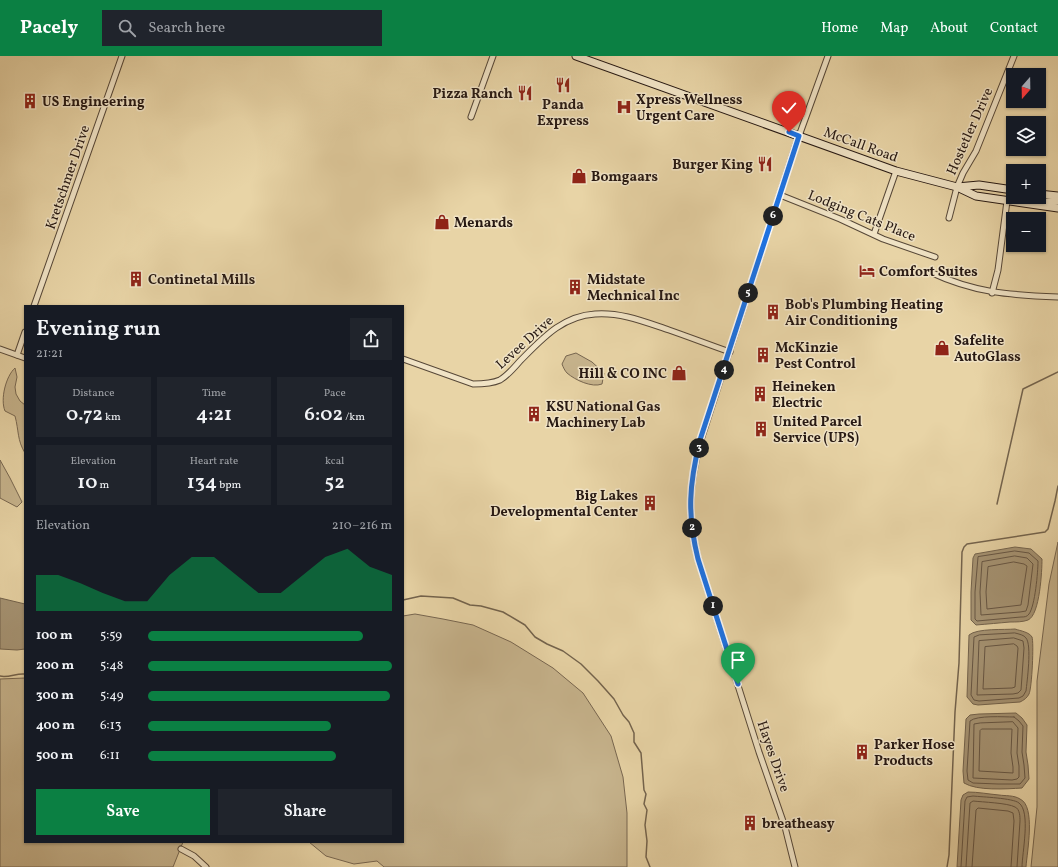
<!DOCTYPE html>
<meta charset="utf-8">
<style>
:root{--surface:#171b24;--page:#20242c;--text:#f1f3f6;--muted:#9ea1a6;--accent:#0b8043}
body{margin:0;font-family:Vollkorn,serif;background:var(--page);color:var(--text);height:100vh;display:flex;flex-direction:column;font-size:15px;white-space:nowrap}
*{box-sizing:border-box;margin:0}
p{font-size:13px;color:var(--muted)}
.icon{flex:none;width:22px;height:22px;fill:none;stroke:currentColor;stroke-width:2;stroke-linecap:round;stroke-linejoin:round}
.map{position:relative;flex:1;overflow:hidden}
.sheet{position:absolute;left:24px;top:249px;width:380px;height:538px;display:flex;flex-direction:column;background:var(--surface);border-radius:0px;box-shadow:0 1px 3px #0004}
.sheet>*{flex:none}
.needle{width:26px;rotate:200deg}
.fabs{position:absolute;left:1006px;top:12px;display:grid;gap:8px}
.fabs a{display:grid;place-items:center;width:40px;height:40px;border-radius:0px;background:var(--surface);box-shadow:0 1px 3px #0004;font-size:20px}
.pin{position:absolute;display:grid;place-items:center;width:34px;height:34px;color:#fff;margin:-41px -17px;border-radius:50% 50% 50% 0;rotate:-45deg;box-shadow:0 0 4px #0007}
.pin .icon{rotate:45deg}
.km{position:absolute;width:20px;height:20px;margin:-10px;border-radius:50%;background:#222;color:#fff;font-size:11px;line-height:20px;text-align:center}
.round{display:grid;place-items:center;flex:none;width:42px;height:42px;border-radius:0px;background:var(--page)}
.overview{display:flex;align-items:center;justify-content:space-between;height:68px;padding:0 12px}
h1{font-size:22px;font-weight:600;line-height:30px}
.stats{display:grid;grid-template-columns:repeat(3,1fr);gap:6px;height:68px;padding:4px 12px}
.stats div{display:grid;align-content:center;border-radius:0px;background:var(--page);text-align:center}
.stats b{font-size:20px;font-weight:600}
.stats small{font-size:11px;font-weight:400}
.stats p{font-size:11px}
.chart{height:112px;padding:8px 12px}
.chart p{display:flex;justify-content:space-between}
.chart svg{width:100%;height:72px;margin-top:4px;fill:var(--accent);opacity:.7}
.action{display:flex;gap:8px;margin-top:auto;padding:8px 12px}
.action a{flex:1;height:46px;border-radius:0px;background:var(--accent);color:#fff;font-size:16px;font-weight:600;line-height:46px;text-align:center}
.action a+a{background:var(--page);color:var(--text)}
ul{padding:0 12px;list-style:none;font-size:13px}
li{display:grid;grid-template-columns:64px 48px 1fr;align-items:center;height:30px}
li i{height:10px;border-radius:5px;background:var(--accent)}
header{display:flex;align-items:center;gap:24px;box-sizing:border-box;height:56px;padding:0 20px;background:var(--accent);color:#fff}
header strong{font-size:19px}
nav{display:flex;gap:22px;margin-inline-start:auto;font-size:14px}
.search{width:280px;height:36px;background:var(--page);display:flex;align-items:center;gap:10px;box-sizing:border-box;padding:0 14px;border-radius:0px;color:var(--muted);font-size:15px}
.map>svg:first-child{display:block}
.green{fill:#c7b48d;stroke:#776650}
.water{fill:#a69474;stroke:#73634d}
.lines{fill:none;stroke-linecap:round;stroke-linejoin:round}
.shore{stroke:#665644;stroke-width:1}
.stream{stroke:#73634d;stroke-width:1.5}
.minor-casing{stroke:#574838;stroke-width:7}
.secondary-casing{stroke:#271913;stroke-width:9}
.minor{stroke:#f0e3c5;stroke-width:5}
.secondary{stroke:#f0e3c5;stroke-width:7}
.route-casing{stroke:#fff;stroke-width:8}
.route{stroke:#1a73e8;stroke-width:5}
.labels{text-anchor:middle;stroke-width:3;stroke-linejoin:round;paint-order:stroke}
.poi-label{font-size:14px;font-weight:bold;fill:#271913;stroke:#f0e3c5;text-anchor:start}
.street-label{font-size:14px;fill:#271913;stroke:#f0e3c5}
</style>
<header>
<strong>Pacely</strong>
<div class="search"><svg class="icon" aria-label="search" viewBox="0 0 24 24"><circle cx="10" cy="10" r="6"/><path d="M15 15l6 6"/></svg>Search here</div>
<nav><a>Home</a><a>Map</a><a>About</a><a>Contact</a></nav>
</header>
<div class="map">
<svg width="1058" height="811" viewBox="0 0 1058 811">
<rect width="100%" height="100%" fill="#e8d4a6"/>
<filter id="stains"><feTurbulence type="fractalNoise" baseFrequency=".005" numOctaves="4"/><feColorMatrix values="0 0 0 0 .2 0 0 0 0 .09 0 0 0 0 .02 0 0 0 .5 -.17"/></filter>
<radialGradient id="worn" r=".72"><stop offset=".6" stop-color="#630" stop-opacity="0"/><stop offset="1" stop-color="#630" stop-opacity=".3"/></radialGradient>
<!-- green -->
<g class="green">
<path d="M576 297 592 306 604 317 602 328C592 332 575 324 567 317 565 315 563 311 562 308L566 300Z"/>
<path d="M15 312 17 321 15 331 16 338 20 345 25 349V397C17 384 19 375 15 360L5 355C0 343 6 320 15 312Z"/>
<path d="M0 404 10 422 22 446 17 451 0 442Z"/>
<path d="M1058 486V811H1031L1037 751V625L1049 528Z"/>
<path d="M415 558 443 563 473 569 511 586 553 612 583 637 611 680 623 721 627 757V811H384L377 805 354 808 326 800 309 786H403V560Z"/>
<path d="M25 622V786H183L173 811H0V623Z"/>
</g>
<!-- water -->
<g class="water">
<path d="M1015 491 1031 493 1042 503C1042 514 1040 559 1028 564 1023 566 1016 566 1010 566 999 567 988 568 976 569L971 564V536L973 502 975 498Z"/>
<path d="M0 542 25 548V593L17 594 0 593Z"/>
<path d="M1015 573C1021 575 1029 576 1032 581 1034 586 1032 632 1029 638 1027 642 1024 644 1020 646L978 649 973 648 967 641 969 579C977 572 1005 574 1015 573Z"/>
<path d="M1016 657 1022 662 1027 669 1026 696 1028 709 1029 723 1022 732C1006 733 977 735 964 727L963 715 966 663 970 659 979 658Z"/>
<path d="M968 736C978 736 988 738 999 739 1005 740 1014 739 1020 743 1036 750 1027 796 1026 811H957L961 744 963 739Z"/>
</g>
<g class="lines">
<!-- shore -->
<g class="shore">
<path d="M1015 495 1029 497 1038 505C1038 516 1035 550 1029 558 1027 561 1024 561 1021 561L977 565 975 563V536L978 501Z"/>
<path d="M1015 500 1027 502 1033 508 1028 549 1026 555 1020 556 981 559 980 536 982 506Z"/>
<path d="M1014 506 1024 508 1027 510 1021 549 987 553 986 536 988 511Z"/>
<path d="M1015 577C1019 578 1024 579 1026 582 1032 589 1027 626 1026 635L1023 640 1019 642 979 645 974 644 971 639 974 581 979 579Z"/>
<path d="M1014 582 1023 585 1024 592 1021 634 1018 637 1013 638 977 639 979 585Z"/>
<path d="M1014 588 1017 590 1018 592 1015 631 1012 632 983 633 985 591Z"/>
<path d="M1014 661 1019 665 1023 670 1022 696 1024 709 1025 722 1020 728H998L973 727 968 724 967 715 970 665C977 659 1004 661 1014 661Z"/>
<path d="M1013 666 1018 672 1017 697 1019 710V721L1017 723 1012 724 973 722 974 668 980 667Z"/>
<path d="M982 673H1012L1011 697 1013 711V717L979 715 980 675Z"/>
<path d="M961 811 965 745 967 741 973 740C982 741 1013 742 1019 747 1031 756 1022 797 1022 811"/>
<path d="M966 811 970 747 973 745C982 746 1008 747 1015 751 1020 753 1020 761 1020 765L1017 811"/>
<path d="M972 811 976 754 978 752 1008 755 1013 757 1014 765 1011 811"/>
</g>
<!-- stream -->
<g class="stream">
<path d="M997 448 1023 333 1058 316"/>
<path d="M403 544 421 540 453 542 470 549 481 550 503 556 525 569 535 581 547 588 563 595 581 608 598 625 614 643 623 659 629 666 634 677V686L641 697 644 734 646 738 644 748 647 754 645 769 647 785 646 801 650 811"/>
<path d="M0 620C9 622 16 617 25 618"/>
<path d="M947 811 949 799 955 656 959 607 962 496 964 491 967 488 1045 476 1048 473 1055 445 1058 430"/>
</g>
<defs>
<g id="minor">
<path d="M471 61 493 0"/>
<path d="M780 139 840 163 883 183 935 201"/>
<path d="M949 162 957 131 963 117 976 95 1014 0"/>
<path d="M874 178 896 115"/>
<path d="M930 216C975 237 1009 239 1058 241"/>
<path d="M992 237 998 214 1007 145"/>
<path d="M34 250 122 0"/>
<path d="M0 293 25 302"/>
<path d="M17 299 25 276"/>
<path d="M403 303 473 328C482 328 491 328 500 324 507 320 514 312 520 305 542 283 562 260 595 258 621 256 645 266 669 274 689 281 710 289 730 296"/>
<path d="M181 793 194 800 206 811"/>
<path d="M795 811 785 771 759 696 698 503C687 458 689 429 701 384L795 91 828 0"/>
</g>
<g id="secondary">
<path d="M576 0 896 115 957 131 976 140 1058 152"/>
<path d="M957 131 979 129 1013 134"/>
<path d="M1039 138 1058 140"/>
<path d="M1039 147 1058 145"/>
</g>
</defs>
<!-- minor casing -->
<use href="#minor" class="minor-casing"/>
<!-- secondary casing -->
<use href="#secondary" class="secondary-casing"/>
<!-- minor -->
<use href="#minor" class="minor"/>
<!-- secondary -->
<use href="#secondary" class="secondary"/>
</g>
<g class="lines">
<defs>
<path id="route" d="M738 628 698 503C687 458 689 429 700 384L799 80 789 76"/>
</defs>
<!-- route casing -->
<use href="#route" class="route-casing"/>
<!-- route -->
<use href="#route" class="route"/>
</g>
<!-- icons -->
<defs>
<symbol id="restaurant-bare" viewBox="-9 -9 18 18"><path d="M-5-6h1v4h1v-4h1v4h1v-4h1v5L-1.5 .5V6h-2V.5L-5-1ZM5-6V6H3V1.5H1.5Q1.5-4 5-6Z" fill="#8f2418" stroke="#f0e3c5" stroke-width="2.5" paint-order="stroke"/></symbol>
<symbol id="building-bare" viewBox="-9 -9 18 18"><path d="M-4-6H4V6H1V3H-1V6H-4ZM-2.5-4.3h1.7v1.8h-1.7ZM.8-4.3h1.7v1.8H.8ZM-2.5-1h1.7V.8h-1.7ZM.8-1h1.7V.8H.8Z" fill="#8f2418" stroke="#f0e3c5" stroke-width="2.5" paint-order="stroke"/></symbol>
<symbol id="hospital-bare" viewBox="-9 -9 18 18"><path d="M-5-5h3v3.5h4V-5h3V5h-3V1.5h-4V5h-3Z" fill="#8f2418" stroke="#f0e3c5" stroke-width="2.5" paint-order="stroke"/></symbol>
<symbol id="shop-bare" viewBox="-9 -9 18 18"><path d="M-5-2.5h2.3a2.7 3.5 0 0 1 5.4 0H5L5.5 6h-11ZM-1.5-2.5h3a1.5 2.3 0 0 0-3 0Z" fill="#8f2418" stroke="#f0e3c5" stroke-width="2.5" paint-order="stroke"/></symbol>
<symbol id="hotel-bare" viewBox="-9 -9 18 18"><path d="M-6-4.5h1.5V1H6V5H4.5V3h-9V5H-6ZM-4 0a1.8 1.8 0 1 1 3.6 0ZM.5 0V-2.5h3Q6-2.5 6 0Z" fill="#8f2418" stroke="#f0e3c5" stroke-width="2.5" paint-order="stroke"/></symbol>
</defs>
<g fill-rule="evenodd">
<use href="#restaurant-bare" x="552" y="18" width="22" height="22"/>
<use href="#restaurant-bare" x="514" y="26" width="22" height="22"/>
<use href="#building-bare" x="19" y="34" width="22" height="22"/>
<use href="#hospital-bare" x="613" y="40" width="22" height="22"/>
<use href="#restaurant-bare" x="754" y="97" width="22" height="22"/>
<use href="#shop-bare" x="568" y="109" width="22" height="22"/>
<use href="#shop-bare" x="431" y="155" width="22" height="22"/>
<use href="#hotel-bare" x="856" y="204" width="22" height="22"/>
<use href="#building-bare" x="125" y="212" width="22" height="22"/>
<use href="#building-bare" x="564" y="220" width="22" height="22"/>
<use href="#building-bare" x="762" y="245" width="22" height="22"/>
<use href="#shop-bare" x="931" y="281" width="22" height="22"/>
<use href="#building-bare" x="752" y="288" width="22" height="22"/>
<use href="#shop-bare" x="668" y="306" width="22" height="22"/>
<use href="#building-bare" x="749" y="327" width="22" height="22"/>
<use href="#building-bare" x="523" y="347" width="22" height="22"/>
<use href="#building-bare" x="750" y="362" width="22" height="22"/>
<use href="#building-bare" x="639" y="436" width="22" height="22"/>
<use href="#building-bare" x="851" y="685" width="22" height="22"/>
<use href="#building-bare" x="739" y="756" width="22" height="22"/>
</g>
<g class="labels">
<!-- poi labels -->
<g class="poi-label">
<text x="513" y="42" text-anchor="end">Pizza Ranch</text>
<text x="636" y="48">Xpress Wellness<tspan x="636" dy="16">Urgent Care</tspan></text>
<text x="42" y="50">US Engineering</text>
<text x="563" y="53" text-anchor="middle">Panda<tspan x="563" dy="16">Express</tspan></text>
<text x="753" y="113" text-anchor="end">Burger King</text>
<text x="591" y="125">Bomgaars</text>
<text x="454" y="171">Menards</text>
<text x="879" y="220">Comfort Suites</text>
<text x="148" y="228">Continetal Mills</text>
<text x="587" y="228">Midstate<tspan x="587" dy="16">Mechnical Inc</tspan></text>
<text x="785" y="253">Bob's Plumbing Heating<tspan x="785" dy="16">Air Conditioning</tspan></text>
<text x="954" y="289">Safelite<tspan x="954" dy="16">AutoGlass</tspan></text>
<text x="775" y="296">McKinzie<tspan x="775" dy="16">Pest Control</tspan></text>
<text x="667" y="322" text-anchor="end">Hill &amp; CO INC</text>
<text x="772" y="335">Heineken<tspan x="772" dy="16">Electric</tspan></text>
<text x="546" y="355">KSU National Gas<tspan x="546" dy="16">Machinery Lab</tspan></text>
<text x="773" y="370">United Parcel<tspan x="773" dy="16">Service (UPS)</tspan></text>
<text x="638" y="444" text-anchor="end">Big Lakes<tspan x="638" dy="16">Developmental Center</tspan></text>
<text x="874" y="693">Parker Hose<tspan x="874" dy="16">Products</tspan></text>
<text x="762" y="772">breatheasy</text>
</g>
<!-- street labels -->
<g class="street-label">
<text transform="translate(969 75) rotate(-66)" y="5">Hostetler Drive</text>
<text transform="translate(861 88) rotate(20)" y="5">McCall Road</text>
<text transform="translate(67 121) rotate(-71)" y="5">Kretschmer Drive</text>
<text transform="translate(862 159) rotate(22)" y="5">Lodging Cats Place</text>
<text transform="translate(524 286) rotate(-42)" y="5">Levee Drive</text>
<text transform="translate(774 700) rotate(71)" y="5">Hayes Drive</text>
</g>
</g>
<rect width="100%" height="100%" filter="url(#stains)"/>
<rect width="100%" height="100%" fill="url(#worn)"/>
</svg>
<div class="fabs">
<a><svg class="needle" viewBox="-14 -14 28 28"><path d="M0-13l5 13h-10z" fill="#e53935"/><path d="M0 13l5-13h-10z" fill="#9ea1a6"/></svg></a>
<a><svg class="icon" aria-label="layers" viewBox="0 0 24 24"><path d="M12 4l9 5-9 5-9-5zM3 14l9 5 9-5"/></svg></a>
<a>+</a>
<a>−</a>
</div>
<div class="pin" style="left:738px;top:628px;background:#1e9e55"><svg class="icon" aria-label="arrive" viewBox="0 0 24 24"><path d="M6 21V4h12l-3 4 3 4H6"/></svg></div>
<div class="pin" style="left:789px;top:76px;background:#d93025"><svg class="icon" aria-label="check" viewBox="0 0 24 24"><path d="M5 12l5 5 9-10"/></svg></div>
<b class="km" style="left:713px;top:550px">1</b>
<b class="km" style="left:692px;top:472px">2</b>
<b class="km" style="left:699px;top:392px">3</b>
<b class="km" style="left:724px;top:314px">4</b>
<b class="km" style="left:748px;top:237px">5</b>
<b class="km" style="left:773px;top:160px">6</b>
<section class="sheet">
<div class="overview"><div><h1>Evening run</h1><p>21:21</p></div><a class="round"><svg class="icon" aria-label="share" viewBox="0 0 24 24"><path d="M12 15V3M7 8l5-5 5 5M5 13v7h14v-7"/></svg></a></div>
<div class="stats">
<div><p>Distance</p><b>0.72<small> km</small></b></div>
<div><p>Time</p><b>4:21</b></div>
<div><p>Pace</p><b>6:02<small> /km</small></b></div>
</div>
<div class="stats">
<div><p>Elevation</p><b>10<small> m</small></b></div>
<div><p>Heart rate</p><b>134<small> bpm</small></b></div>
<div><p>kcal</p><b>52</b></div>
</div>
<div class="chart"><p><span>Elevation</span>210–216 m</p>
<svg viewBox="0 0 160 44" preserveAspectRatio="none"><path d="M0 44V22L10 22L20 27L30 33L40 38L50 38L60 22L70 11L80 11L90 22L100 33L110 33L120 22L130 11L140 6L150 17L160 22V44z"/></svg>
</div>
<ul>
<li><b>100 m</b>5:59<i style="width:88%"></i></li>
<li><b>200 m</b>5:48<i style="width:100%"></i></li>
<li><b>300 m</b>5:49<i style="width:99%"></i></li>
<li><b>400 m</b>6:13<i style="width:75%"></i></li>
<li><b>500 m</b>6:11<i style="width:77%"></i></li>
</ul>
<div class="action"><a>Save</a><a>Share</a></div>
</section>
</div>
